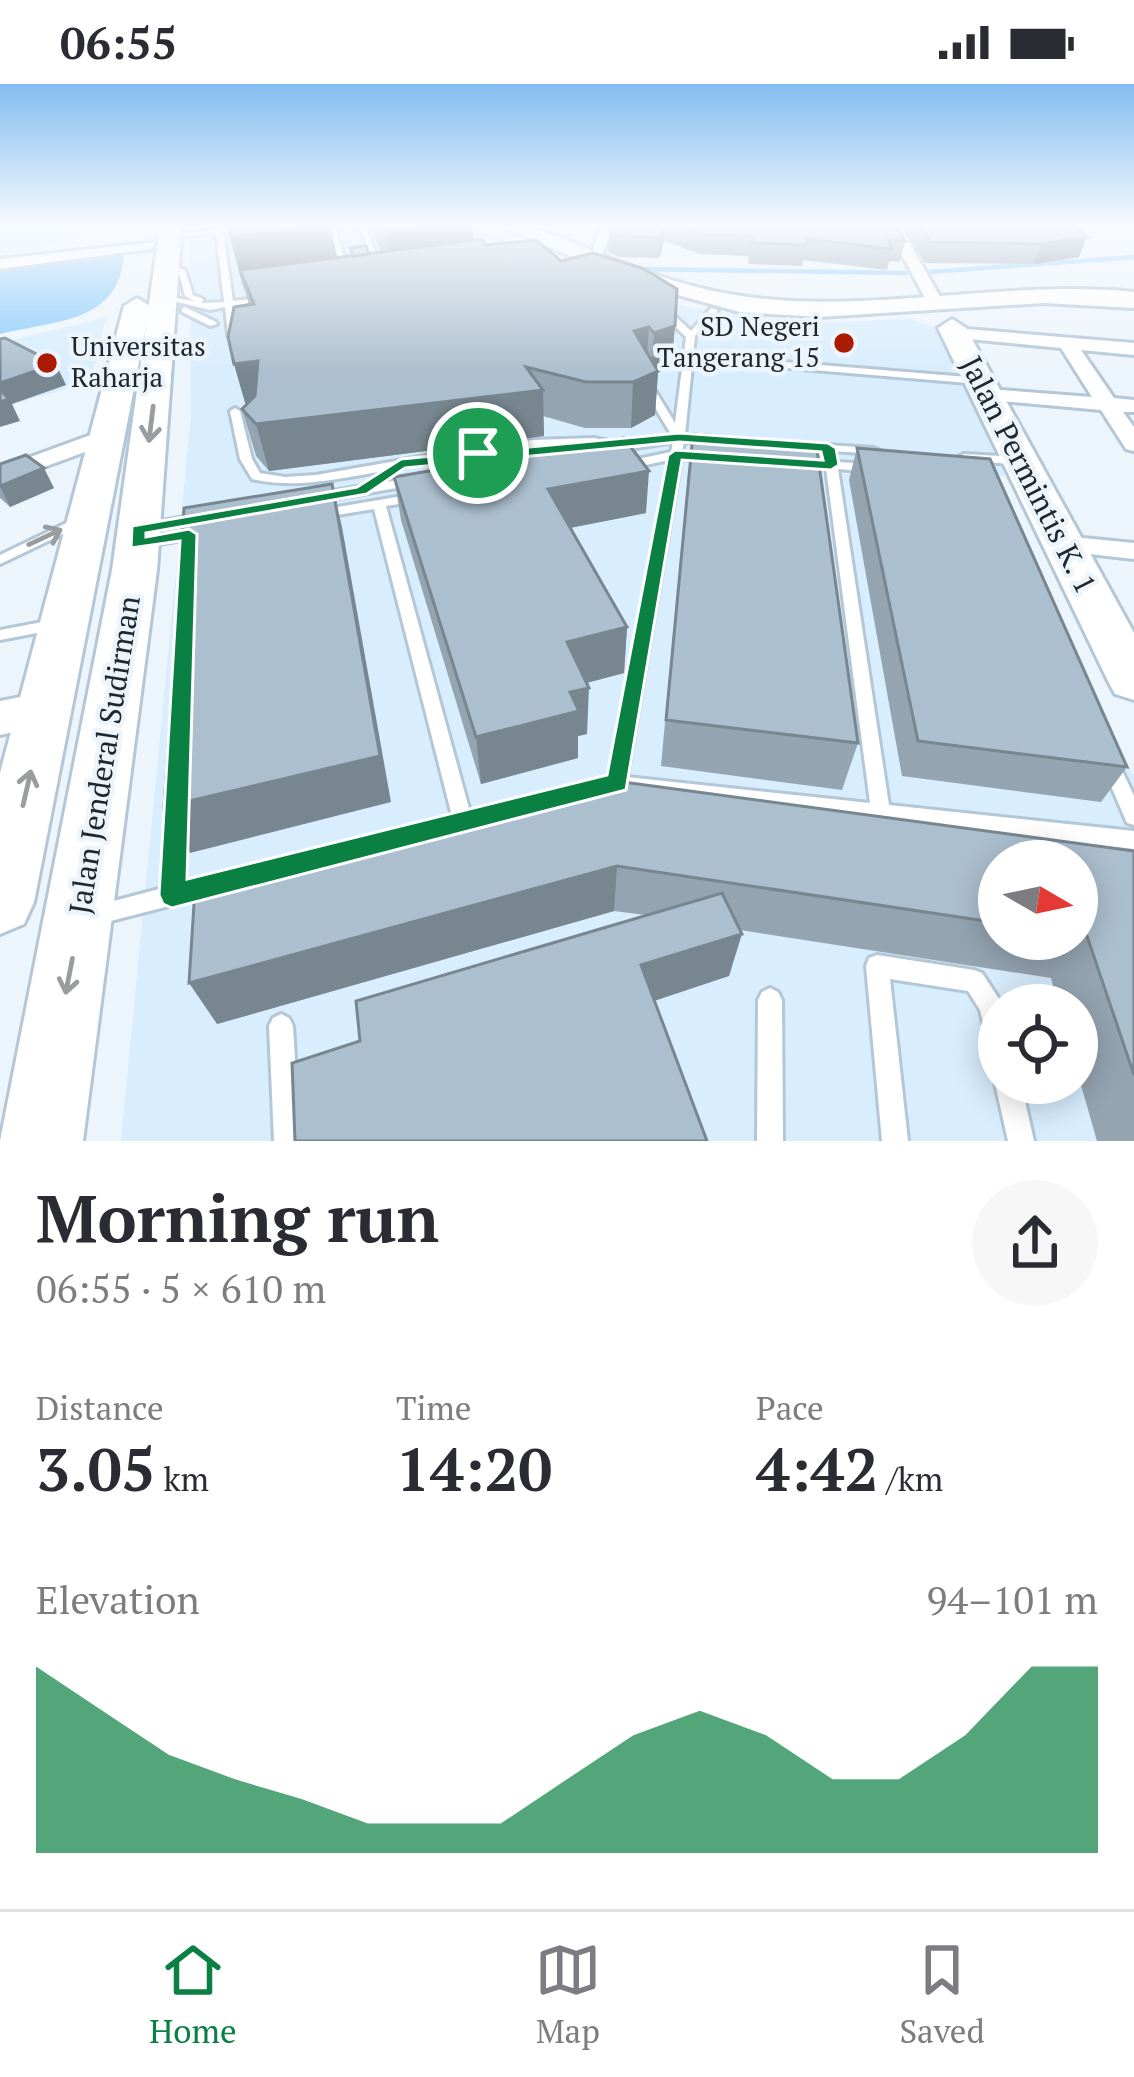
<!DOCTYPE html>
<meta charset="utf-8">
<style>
:root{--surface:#fff;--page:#f7f7f7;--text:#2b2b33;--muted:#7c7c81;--line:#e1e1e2;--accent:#0b8043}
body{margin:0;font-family:"PT Serif",serif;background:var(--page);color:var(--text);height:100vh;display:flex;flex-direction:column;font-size:45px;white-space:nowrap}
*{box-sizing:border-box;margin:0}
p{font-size:39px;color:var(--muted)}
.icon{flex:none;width:66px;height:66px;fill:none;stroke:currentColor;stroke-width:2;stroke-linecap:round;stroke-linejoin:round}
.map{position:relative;height:1057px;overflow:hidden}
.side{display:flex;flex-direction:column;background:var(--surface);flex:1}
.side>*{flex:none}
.needle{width:78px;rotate:99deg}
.fabs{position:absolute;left:978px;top:756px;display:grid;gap:24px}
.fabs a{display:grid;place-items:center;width:120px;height:120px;border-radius:50%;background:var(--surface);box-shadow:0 6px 30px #0003;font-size:60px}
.pin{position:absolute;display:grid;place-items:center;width:102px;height:102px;color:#fff;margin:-51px;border:6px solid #fff;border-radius:50%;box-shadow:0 3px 12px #0007}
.round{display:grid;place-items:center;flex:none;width:126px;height:126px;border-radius:63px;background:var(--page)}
.head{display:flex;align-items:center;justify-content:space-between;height:204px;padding:0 36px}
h1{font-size:66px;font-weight:800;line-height:90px}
.figures{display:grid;grid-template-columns:repeat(3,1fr);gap:18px;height:204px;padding:12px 36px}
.figures div{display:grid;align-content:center}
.figures b{font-size:60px;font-weight:800}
.figures small{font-size:33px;font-weight:400}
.figures p{font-size:33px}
.chart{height:336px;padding:24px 36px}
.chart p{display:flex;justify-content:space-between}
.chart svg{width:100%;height:216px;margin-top:12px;fill:var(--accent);opacity:.7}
.status{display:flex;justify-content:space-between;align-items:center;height:84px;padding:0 60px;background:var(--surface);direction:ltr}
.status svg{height:33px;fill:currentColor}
.tabs{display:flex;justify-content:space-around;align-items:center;height:168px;border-top:3px solid var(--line);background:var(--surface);font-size:33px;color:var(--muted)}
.tabs a{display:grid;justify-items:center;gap:6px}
.tabs .on{color:var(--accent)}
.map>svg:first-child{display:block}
.built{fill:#d8edfd;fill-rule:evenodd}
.water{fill:#8bcaf9}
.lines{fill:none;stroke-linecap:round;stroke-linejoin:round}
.stream{stroke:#8bcaf9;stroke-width:4.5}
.service-casing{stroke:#b4c7d6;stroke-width:6}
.minor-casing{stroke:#b4c7d6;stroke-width:6}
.tertiary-casing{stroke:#b4c7d6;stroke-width:6}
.primary-casing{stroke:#b4c7d6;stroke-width:6}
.service{fill:#fff;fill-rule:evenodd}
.minor{fill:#fff;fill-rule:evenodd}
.tertiary{fill:#fff;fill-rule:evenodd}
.primary{fill:#fff;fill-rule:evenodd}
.wall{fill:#94a4b1;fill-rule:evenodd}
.shaded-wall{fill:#788690}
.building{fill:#acbfce;stroke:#788690;stroke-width:3}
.oneway{stroke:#9a9da0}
.route{fill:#0b8043;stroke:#fff;stroke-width:3;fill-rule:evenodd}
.poi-dot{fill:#ab1b03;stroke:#edf5fc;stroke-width:4.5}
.labels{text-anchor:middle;stroke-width:9;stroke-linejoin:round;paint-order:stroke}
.far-poi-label{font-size:27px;fill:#1f262c;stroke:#edf5fc;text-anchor:end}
.street-label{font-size:30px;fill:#1f262c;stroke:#edf5fc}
</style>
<div class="status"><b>06:55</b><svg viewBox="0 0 49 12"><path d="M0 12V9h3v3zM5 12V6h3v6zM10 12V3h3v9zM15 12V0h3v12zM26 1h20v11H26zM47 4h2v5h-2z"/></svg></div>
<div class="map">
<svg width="1134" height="1057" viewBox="0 0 1134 1057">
<rect width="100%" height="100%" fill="#edf5fc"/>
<!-- built -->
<g class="built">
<path d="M0 141H96L36 167 0 170Z"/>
<path d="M247 141H473L629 206 687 223 807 239 911 235 940 245 1009 389 998 394 1134 693V1057H121L191 332 190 146ZM999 777H1077V855H999ZM999 921H1077V999H999Z"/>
<path d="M106 233 90 298 0 324V259Z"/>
</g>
<!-- water -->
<path class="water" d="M124 168C121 239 57 236 0 250V187Z"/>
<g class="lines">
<!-- stream -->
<g class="stream">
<path d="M637 185 906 189"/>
<path d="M929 188 1134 173"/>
</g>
<defs>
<g id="service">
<path d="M328 141H334L350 191 343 189Z"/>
<path d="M359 141H365L384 190 377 188Z"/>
<path d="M227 144 229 147 223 148 233 217 265 213 269 215 233 222 238 251 233 254 228 251 225 223 210 226 161 214 165 212 194 217 185 212 179 189 165 185 168 181 185 186 193 211 203 215 202 219 224 218 216 149 170 154 167 152Z"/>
<path d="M658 222H664L691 247 711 224 718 226 695 252 685 351 713 353 719 356 713 359 684 358 682 368 710 370 716 373 710 376 681 375 627 693 870 719 826 384 800 383 794 379 800 375 825 377 824 373 830 370 834 371 837 378 872 380 878 384 872 388 838 385 889 721 1134 747V765L617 707 95 841 87 838 84 831 87 824 163 804 166 724 169 718 176 716 183 718 186 724 184 799 452 732 374 425 319 434 313 430 314 427 414 410 420 414 418 417 386 422 470 728 609 693 669 376 627 385 621 381 623 378 671 368 673 358 612 368 608 367V363C534 353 455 373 383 387 338 395 296 405 252 395L240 375 230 327 235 324 240 327 252 375 260 389 285 393 316 391 465 365 533 356 594 354 624 360 672 352 641 300 650 298 675 339 686 253 658 226Z"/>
<path d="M185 223 216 238 217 240 210 242 182 228V224Z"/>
<path d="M745 275 980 294 985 297 980 300 742 280V276Z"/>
<path d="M796 359 874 364 880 367 874 370 792 364V360Z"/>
<path d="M964 370 1018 373 1024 377 1018 381 960 375 958 373Z"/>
<path d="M410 394 416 398 414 401 316 418 310 414 316 410Z"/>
<path d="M203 430 208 431 209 434 208 437 144 448 137 444 144 440Z"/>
<path d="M83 431 88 432 89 435 88 438 0 480V471Z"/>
<path d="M200 445 207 449 205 452 141 463 134 459 141 455Z"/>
<path d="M58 535 63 536 66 540 63 544 0 556V546Z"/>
<path d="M1111 674 1117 676 1134 712V741L1127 739 1102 681 1105 676Z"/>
<path d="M877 871 974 886 982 889 1003 921H999V970L990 967 980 926 968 907 890 895 908 1057H882L866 882 869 874Z"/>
<path d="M770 904 778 908 782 916 783 1057H757L758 916 762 908Z"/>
<path d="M281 930 289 934 293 942 300 1057H274L269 942 273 934Z"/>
<path d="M999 990V999H1021L1034 1057H1008L995 999Z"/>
</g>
<g id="minor">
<path d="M601 141H615L599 178H589Z"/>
<path d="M886 141H899L942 216 940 220 926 216Z"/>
<path d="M156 158 151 165 0 185V175Z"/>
<path d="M954 244 1134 259V271L1081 266 1114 314 1134 316V328H1123L1134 343V367L1126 365 1101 326 980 315 977 311 987 305 1092 313 1061 264 948 253 945 249Z"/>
<path d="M110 344 121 351 118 356 0 399V384Z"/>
<path d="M1063 452 1134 459V475L1053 466 1049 460Z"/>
</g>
<path id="tertiary" d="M46 608 62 613 68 625 62 637 0 651V617Z"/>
<g id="primary">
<path d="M160 141H182L157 486 83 1057H0L112 486Z"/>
<path d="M499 141C539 139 574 160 611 174 654 191 697 206 742 212 872 231 1003 195 1134 208V224L1044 219 819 233 740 228 630 198Z"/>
<path d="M137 214 150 222 34 818 24 840 0 850V689L124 222Z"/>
<path d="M952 235 966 244 1134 549V616L1115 610 1108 597 938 244Z"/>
</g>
</defs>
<!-- service casing -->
<use href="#service" class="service-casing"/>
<!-- minor casing -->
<use href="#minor" class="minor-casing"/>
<!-- tertiary casing -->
<use href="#tertiary" class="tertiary-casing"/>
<!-- primary casing -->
<use href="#primary" class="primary-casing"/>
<!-- service -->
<use href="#service" class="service"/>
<!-- minor -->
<use href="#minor" class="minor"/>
<!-- tertiary -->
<use href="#tertiary" class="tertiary"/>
<!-- primary -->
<use href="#primary" class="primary"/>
</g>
<!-- wall -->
<g class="wall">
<path d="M369 141H472L474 156 486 161 561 177 675 242 671 284 658 288 655 331 631 344H585L543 332 544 352 269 387 256 372 242 325 246 322 234 280 249 221 230 153 337 174 351 172 350 164 369 170 381 168Z"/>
<path d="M612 141H883L905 157 900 178 889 177 887 186 803 176 802 182 749 180 748 172 700 170 664 157 659 174 620 173 608 168 609 148Z"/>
<path d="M901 141H1072L1079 173 1034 180 925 179Z"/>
<path d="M857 364 1127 683 1101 718 902 692 849 396Z"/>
<path d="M0 380 54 404 10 423 0 414Z"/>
<path d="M688 391 858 659 842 706 661 682Z"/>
<path d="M394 393 646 429 570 444 627 543 624 589 586 599 587 650 578 652V674L481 700 401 436Z"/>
<path d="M623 698 1134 767V1057H1097L1077 987V921H1058L1051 894 740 846 729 892 360 957 645 831 614 827 217 940ZM999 777H1077V855H999Z"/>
</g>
<!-- shaded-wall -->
<g class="shaded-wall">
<path d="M331 141 341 197 240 186 245 211 230 153Z"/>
<path d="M444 141H472L475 179 391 191 385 148Z"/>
<path d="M665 141 664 157 659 174 660 154Z"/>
<path d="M1087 153 1079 173 1034 180 1041 160Z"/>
<path d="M675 242 671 284 658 288 655 331 631 344 633 298 651 290 654 249Z"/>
<path d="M649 243 646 285 634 247Z"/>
<path d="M258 277 270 321 247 325 234 280Z"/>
<path d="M56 280 66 301 12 320 20 337 0 343V299Z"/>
<path d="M543 306 544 352 269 387 256 340Z"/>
<path d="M44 384 54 404 10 423 0 402Z"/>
<path d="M649 387 646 429 549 448 548 405Z"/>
<path d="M332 400 342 443 391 718 190 769 164 723Z"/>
<path d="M627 543 624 589 567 604V558Z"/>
<path d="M589 604 587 650 578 652V674L481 700 476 653 570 608Z"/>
<path d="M617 782 614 827 217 940 189 899Z"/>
<path d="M742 850 729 892 636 923 641 881Z"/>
</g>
<!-- building -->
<g class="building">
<path d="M230 141H331L230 153Z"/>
<path d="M381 141H444L385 148Z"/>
<path d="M612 141H664L660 154 621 152 609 148Z"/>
<path d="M674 141 896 142 905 157 888 156 892 165 807 155 806 161 752 159 751 152 702 150Z"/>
<path d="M919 141H1072L1087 153 1041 160 931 158Z"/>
<path d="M482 155 486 161 536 156 561 177 593 169 644 185 677 205 675 242 654 249 649 243 634 247 658 287 633 298H586L526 283 543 306 256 340 242 325 255 312 258 277 234 280 228 253 234 223 254 220 240 186Z"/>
<path d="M366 162 369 170 353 172 350 164Z"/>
<path d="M5 254 56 280 0 299V255Z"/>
<path d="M0 306 9 315 0 318Z"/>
<path d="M693 350 816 359 858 659 666 636Z"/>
<path d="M624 354 649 387 548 405 627 543 567 558 589 604 570 608 579 627 476 653 394 393Z"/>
<path d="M857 364 990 375 1127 683 918 657Z"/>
<path d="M26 371 44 384 0 402V380Z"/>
<path d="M332 400 380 672 164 723 184 424Z"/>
<path d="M623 698 1134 767V991L1087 852 1077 850V777H999V839L617 782 189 899 195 804Z"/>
<path d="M722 809 742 850 641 881 707 1057H295L292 979 360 957 356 917Z"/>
</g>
<!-- one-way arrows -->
<defs><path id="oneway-shaft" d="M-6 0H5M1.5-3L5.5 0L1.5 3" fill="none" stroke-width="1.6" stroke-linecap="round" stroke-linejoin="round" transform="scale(3)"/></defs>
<g class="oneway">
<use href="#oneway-shaft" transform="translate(151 340) rotate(97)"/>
<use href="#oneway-shaft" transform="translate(45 453) rotate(-25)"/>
<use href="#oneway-shaft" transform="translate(27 704) rotate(-77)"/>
<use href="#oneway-shaft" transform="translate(69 892) rotate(101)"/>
</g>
<!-- sky -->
<linearGradient id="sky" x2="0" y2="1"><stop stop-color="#83bdef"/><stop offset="0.49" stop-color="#f7fafe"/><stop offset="1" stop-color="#f7fafe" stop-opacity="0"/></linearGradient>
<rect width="1134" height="289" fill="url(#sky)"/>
<!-- route -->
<path class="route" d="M679 349 828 359 836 364 839 381 831 386 682 376 626 706 172 824 163 820 159 811 180 457 131 464 132 442 357 403 401 375ZM679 358 821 368 823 376 675 366 668 371 607 691 187 795 197 450 189 445 146 453V449L367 410 405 384Z"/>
<!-- markers -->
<g class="poi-dot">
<circle cx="844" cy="259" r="12"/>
<circle cx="47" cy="279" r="12"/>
</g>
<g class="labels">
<!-- far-poi labels -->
<g class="far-poi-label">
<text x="820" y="252">SD Negeri<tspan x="820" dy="31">Tangerang 15</tspan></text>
<text x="71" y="272" text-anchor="start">Universitas<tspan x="71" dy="31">Raharja</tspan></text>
</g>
<!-- street labels -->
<g class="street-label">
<text transform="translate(1028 391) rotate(63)" y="10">Jalan Permintis K. 1</text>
<text transform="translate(105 671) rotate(-81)" y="10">Jalan Jenderal Sudirman</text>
</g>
</g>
</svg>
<div class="fabs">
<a><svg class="needle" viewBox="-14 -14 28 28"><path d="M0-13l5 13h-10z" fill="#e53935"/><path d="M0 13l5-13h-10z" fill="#7c7c81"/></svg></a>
<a><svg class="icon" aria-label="locate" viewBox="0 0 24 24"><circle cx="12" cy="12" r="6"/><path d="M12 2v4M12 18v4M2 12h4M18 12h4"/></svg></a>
</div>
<div class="pin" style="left:478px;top:369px;background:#1e9e55"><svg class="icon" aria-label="arrive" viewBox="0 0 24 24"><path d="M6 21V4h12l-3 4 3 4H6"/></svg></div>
</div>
<section class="side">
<div class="head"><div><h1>Morning run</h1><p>06:55 · 5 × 610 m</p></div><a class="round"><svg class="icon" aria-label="share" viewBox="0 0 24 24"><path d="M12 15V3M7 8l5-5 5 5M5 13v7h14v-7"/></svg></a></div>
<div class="figures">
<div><p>Distance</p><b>3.05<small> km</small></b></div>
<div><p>Time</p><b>14:20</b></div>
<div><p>Pace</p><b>4:42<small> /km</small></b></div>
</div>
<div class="chart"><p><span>Elevation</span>94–101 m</p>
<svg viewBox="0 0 160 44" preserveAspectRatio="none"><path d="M0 44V6L10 15L20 24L30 29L40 33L50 38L60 38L70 38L80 29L90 20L100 15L110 20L120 29L130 29L140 20L150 6L160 6V44z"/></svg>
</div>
</section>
<nav class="tabs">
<a class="on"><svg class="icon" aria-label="home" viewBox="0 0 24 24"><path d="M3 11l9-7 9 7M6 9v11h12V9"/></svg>Home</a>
<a><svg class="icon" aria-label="map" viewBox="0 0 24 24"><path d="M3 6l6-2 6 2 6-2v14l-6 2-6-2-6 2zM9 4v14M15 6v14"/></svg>Map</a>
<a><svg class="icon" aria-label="saved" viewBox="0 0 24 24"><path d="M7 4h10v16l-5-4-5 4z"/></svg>Saved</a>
</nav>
